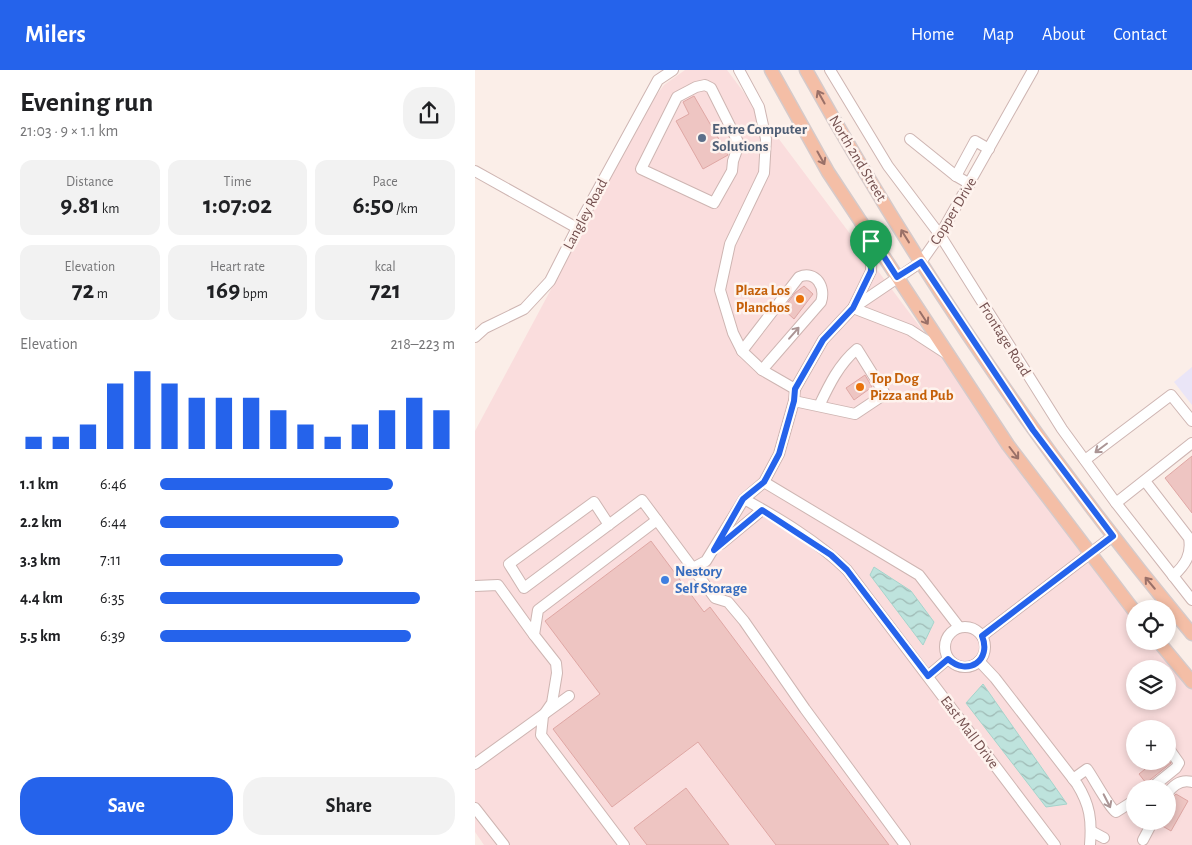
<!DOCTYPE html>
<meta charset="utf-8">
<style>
:root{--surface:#fff;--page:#f2f2f2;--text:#202124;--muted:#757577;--accent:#2563eb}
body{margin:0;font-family:"Alegreya Sans",sans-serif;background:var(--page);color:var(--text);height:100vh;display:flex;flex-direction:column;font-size:19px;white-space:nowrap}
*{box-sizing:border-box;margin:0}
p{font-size:16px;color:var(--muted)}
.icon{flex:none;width:28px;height:28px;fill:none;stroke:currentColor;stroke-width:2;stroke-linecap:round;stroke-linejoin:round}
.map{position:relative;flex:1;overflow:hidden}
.sheet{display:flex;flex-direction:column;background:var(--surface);width:475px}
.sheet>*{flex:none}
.fabs{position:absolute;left:651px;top:530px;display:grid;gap:10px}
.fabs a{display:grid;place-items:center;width:50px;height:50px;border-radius:50%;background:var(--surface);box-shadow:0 2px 8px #0003;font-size:25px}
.pin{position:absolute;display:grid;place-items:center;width:42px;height:42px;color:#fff;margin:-51px -21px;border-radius:50% 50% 50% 0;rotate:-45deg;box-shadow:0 0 5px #0007}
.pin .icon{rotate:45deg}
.round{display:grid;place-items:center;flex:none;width:52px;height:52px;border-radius:20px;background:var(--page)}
.head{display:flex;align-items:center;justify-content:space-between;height:85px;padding:0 20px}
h1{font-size:28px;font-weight:600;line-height:38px}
.figures{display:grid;grid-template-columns:repeat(3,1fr);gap:8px;height:85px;padding:5px 20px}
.figures div{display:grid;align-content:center;border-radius:12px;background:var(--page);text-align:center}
.figures b{font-size:25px;font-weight:600}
.figures small{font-size:14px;font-weight:400}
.figures p{font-size:14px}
.chart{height:140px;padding:10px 20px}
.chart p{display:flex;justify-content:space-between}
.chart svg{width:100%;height:90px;margin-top:5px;stroke:var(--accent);stroke-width:6}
.action{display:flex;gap:10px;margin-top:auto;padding:10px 20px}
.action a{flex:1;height:58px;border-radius:20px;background:var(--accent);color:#fff;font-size:20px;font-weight:600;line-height:58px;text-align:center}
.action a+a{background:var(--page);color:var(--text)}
ul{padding:0 20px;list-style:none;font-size:16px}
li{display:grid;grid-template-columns:80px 60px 1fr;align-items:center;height:38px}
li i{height:12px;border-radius:6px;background:var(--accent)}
header{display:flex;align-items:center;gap:30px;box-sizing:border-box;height:70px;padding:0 25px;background:var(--accent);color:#fff}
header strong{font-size:24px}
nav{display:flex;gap:28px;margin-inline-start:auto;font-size:18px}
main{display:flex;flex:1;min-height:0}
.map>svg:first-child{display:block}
.commercial{fill:#fadddd;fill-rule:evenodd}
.education{fill:#eae5f7}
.water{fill:url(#water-waves);stroke:#a5d4cc}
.building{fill:#eec5c2;stroke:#dfa7a4}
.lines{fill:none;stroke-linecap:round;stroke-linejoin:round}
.minor-casing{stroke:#ceb5b2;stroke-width:12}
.major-casing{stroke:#d5caca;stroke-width:15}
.minor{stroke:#fff;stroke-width:10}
.major{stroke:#f4bea6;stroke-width:12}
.oneway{stroke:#9a7068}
.oneway2{stroke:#ab9595}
.route-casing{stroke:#fff;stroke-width:10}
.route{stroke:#2563eb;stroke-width:6}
.service-dot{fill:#5c6f8a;stroke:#fef3ee;stroke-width:2}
.food-dot{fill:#e8710a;stroke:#fef3ee;stroke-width:2}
.shop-dot{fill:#3f7fe0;stroke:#fef3ee;stroke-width:2}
.labels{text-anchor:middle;stroke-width:5;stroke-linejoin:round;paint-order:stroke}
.service-label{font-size:15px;font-weight:bold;fill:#4e5e75;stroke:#fef3ee;text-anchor:start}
.street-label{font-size:15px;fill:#734f4e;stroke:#fef3ee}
.food-label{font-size:15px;font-weight:bold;fill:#c56008;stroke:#fef3ee;text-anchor:end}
.shop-label{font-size:15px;font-weight:bold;fill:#366cbe;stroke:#fef3ee;text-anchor:start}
</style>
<header>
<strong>Milers</strong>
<nav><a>Home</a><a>Map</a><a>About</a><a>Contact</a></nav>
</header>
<main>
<section class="sheet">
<div class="head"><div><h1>Evening run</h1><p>21:03 · 9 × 1.1 km</p></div><a class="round"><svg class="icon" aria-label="share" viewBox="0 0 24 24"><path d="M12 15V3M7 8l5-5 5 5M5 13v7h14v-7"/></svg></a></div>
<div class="figures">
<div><p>Distance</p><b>9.81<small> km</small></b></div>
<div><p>Time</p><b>1:07:02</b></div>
<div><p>Pace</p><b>6:50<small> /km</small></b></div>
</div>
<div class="figures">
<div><p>Elevation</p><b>72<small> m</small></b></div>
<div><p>Heart rate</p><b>169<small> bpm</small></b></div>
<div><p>kcal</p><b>721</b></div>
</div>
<div class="chart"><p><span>Elevation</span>218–223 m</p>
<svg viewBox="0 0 160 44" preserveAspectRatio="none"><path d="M5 44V38M15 44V38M25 44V32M35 44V12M45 44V6M55 44V12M65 44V19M75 44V19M85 44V19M95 44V25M105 44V32M115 44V38M125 44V32M135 44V25M145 44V19M155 44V25"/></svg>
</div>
<ul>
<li><b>1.1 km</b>6:46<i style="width:79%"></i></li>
<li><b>2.2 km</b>6:44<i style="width:81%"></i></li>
<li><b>3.3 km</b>7:11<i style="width:62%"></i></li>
<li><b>4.4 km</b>6:35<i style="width:88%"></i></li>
<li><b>5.5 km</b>6:39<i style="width:85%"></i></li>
</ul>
<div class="action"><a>Save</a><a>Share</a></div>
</section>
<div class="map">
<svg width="717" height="775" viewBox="0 0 717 775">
<defs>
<pattern id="water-waves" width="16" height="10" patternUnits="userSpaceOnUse" patternTransform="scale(1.25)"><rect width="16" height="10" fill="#bee3dd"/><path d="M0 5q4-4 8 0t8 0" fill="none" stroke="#9fbab5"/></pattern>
</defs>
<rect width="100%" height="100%" fill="#fbeee8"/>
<!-- commercial -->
<path class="commercial" d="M210 0H252L660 543V571H682L717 618V775H9L0 762V361L177 31 189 15ZM660 599H692V631H660ZM660 659H692V691H660ZM660 719H692V751H660Z"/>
<!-- education -->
<path class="education" d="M717 297V335L699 312Z"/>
<!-- water -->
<g class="water">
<path d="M399 497 436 521 459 552 448 575 395 505Z"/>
<path d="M508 614 592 734 571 737 491 633Z"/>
</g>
<!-- building -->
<g class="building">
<path d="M219 26 253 85 228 99 201 51 214 44 208 32Z"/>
<path d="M329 216 338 224 319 249 308 239 320 223Z"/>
<path d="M390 305 397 317 379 330 371 318Z"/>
<path d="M717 386V443L690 408Z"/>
<path d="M176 471 229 542 235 537 414 775H301L223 672 137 737 78 659 125 624 70 551Z"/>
<path d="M680 691H694L696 693 671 713 664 704Z"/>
<path d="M211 718 254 775H172L159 758Z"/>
<path d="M701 724 713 731 696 761 684 754 685 751H692V733Z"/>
</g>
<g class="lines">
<defs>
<g id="minor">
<path d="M264 0 284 37 291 69 289 103 255 174 245 220 258 263 267 281 287 300 320 319"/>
<path d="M355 0 413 96 465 165 587 359 641 433 717 530"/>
<path d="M230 15 236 18 264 74 258 91 257 101 239 133 166 99 202 27 221 17Z"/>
<path d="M435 69 481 106 495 114"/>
<path d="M0 101 102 158"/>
<path d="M481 106 500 71 514 79"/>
<path d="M397 169 396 201 378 238 435 260 472 284"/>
<path d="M0 267 10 258 49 239 75 211 102 158 183 10 198 0"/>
<path d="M267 281 324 207C341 200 351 217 346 232L287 300"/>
<path d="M319 331 380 344 410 324 382 279C364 294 354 315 344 336"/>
<path d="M610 390 696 325 717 351"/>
<path d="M670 411 714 468C717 485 710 495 698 506"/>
<path d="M289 412 444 505 484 557"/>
<path d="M269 429C305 449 342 471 372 500L580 775"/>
<path d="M641 433 717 373"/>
<path d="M134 455 119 432 34 494 49 518 167 430 240 528 253 532 269 551 330 639 430 775"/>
<path d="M246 474 287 440"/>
<path d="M218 498 231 491 269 429 289 412 304 384 319 331 320 319 348 270 378 238 446 192 465 165 558 0"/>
<path d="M0 516 23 515 59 565"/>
<circle cx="490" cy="577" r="20"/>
<path d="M507 566 638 466"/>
<path d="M504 591 520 608 602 714C615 735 617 750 615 775"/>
<path d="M453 606 473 589"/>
<path d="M0 694 94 626"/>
<path d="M598 709 612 699C618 707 635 739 641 742L660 730"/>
<path d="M675 719 701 698 704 693 692 676"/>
<path d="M692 724C698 715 706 709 717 712"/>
<path d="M0 738 29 775"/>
<path d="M616 761 629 768"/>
<path d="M668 770 678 751"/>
<path d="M149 775 66 665 68 646 77 633 82 603 81 593 59 565 63 540 182 450"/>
</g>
<g id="major">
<path d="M296 0 353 102 533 375 660 542"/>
<path d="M331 0C442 199 571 389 717 564"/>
<path d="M683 571 717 612"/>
</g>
</defs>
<!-- minor casing -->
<use href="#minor" class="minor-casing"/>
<!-- major casing -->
<use href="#major" class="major-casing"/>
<!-- minor -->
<use href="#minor" class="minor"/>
<!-- major -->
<use href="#major" class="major"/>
</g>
<!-- one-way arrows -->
<defs><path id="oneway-shaft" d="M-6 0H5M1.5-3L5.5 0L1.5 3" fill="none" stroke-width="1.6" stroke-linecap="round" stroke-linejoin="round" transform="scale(1.25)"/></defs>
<g class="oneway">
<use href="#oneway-shaft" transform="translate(346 27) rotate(-119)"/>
<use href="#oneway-shaft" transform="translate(346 88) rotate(61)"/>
<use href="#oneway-shaft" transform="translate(430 166) rotate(-122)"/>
<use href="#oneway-shaft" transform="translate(449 248) rotate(57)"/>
<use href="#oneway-shaft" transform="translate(539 383) rotate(53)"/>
<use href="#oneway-shaft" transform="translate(675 513) rotate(-130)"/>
</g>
<g class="oneway2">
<use href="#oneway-shaft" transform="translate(319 263) rotate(-49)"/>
<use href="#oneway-shaft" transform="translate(626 378) rotate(143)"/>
<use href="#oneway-shaft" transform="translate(632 731) rotate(63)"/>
</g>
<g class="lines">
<defs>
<path id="route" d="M397 168 422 207 446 192 558 360 638 466 507 566C517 590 493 607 473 589L453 606 372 500 356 485 287 440 239 480 268 429 289 412 304 384 319 331 320 319 348 270 378 238 396 201Z"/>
</defs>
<!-- route casing -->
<use href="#route" class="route-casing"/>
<!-- route -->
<use href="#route" class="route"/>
</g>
<!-- markers -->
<circle class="service-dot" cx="227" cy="68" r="5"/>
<g class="food-dot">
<circle cx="325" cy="229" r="5"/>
<circle cx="385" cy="317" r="5"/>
</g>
<circle class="shop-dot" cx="190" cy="510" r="5"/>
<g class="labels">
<!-- service labels -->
<g class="service-label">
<text x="237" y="64">Entre Computer<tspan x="237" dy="17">Solutions</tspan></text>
</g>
<!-- street labels -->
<g class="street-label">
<text transform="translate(383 88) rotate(59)" y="5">North 2nd Street</text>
<text transform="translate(478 141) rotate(-59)" y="5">Copper Drive</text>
<text transform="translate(110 144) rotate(-62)" y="5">Langley Road</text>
<text transform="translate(530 269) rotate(58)" y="5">Frontage Road</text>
<text transform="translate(495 662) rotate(53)" y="5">East Mall Drive</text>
</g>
<!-- food labels -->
<g class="food-label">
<text x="315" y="225">Plaza Los<tspan x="315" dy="17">Planchos</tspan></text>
<text x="395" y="313" text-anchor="start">Top Dog<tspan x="395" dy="17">Pizza and Pub</tspan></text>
</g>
<!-- shop labels -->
<g class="shop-label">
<text x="200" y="506">Nestory<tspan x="200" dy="17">Self Storage</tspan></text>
</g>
</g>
</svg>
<div class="fabs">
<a><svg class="icon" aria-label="locate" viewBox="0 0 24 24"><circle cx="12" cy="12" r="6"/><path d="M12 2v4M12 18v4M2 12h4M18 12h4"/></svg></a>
<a><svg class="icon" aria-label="layers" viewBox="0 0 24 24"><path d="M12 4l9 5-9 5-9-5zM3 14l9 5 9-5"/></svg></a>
<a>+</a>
<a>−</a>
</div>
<div class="pin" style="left:396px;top:201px;background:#1e9e55"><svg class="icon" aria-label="arrive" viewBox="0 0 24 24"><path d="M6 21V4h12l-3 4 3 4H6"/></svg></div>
</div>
</main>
